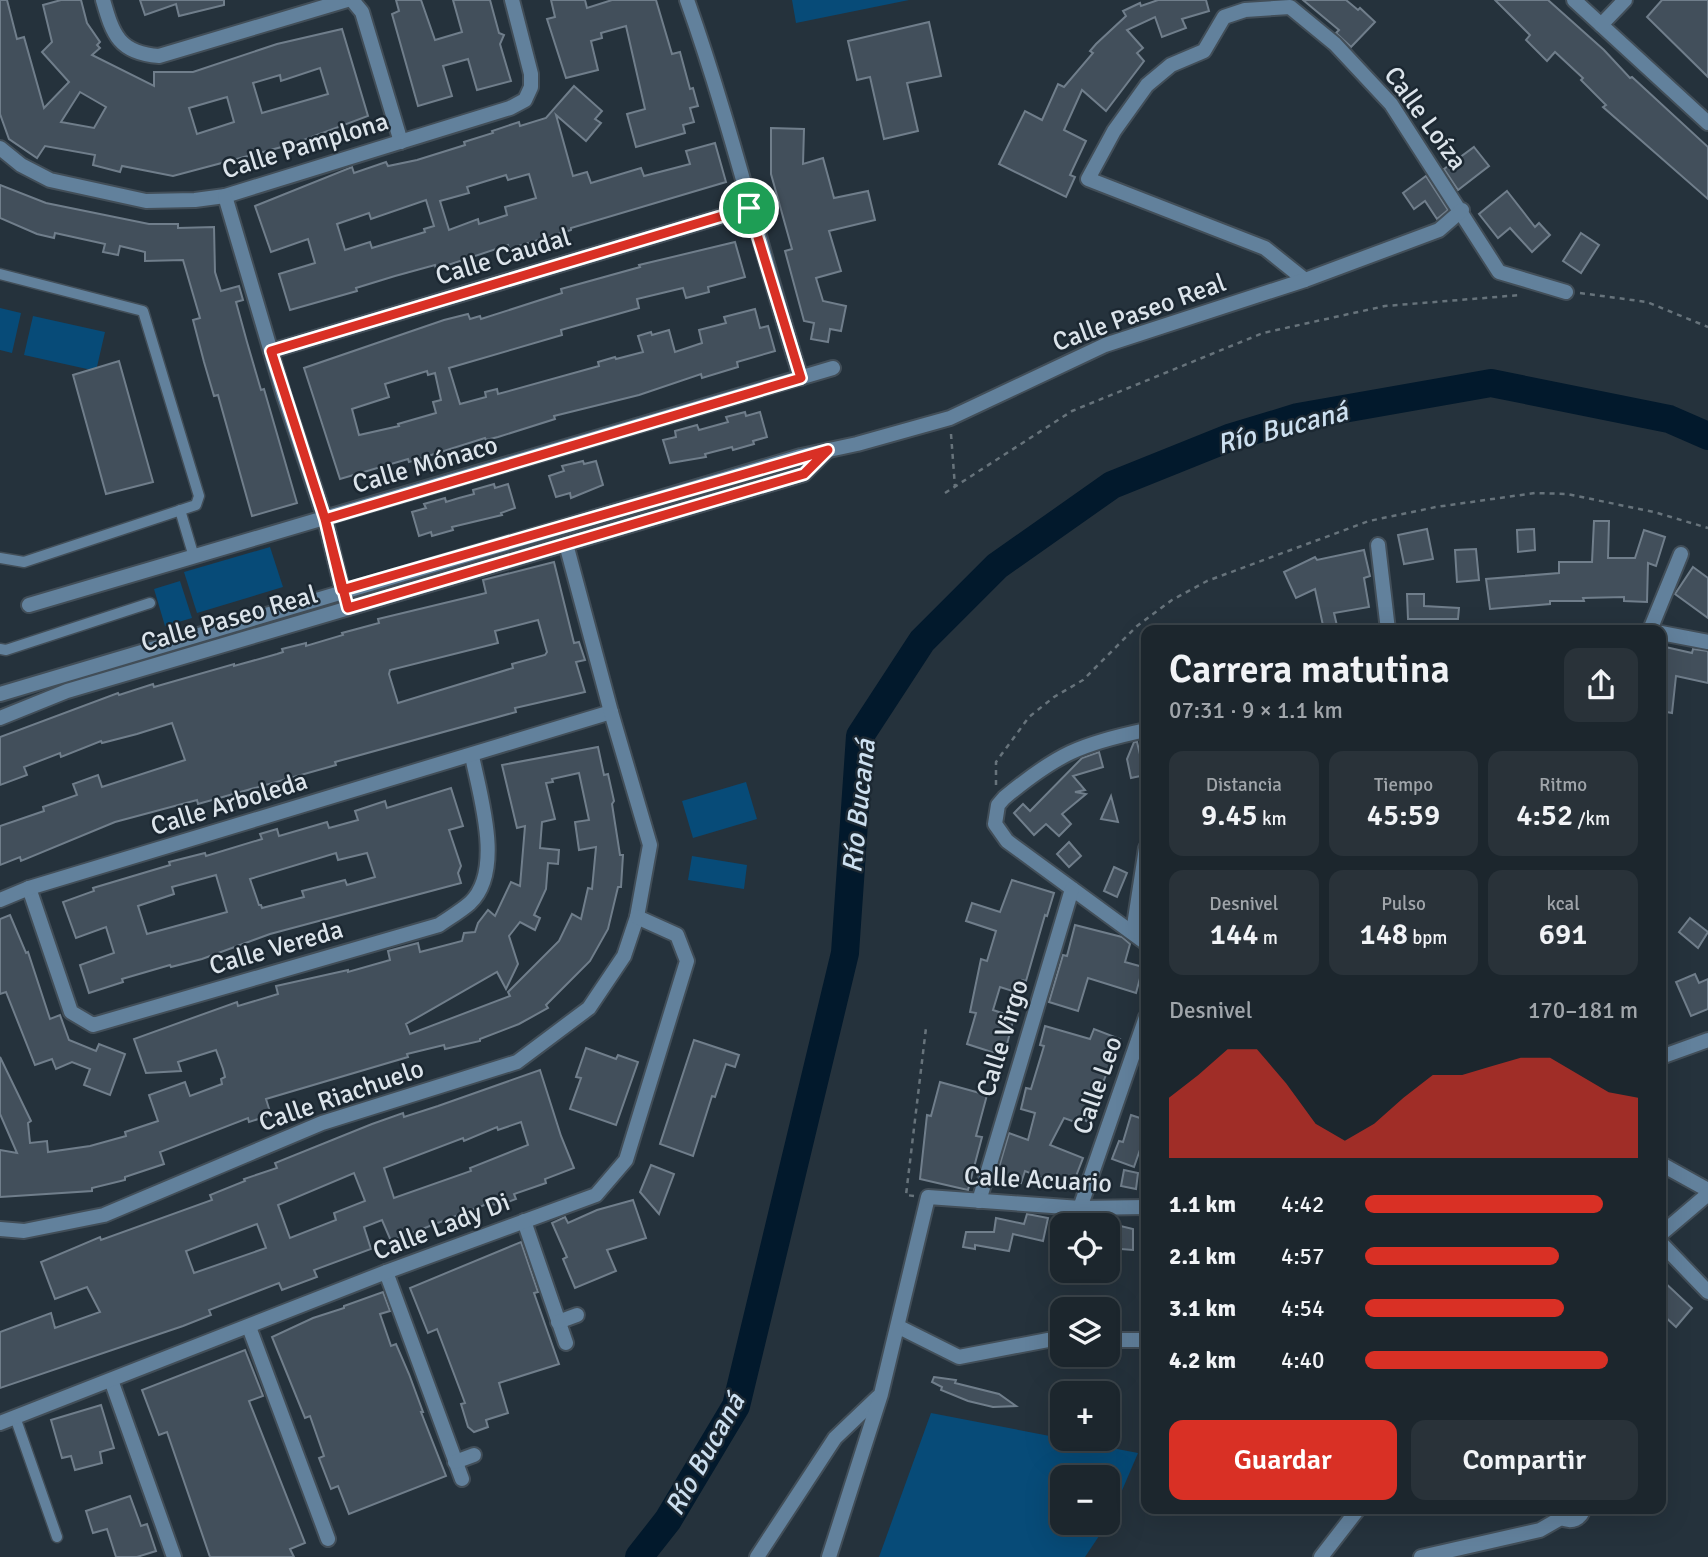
<!DOCTYPE html>
<html lang="es">
<meta charset="utf-8">
<style>
:root{--surface:#1c262d;--page:#293239;--text:#f1f3f6;--muted:#a0a5aa;--line:#3a4349;--accent:#d93025}
body{margin:0;font-family:Signika,sans-serif;background:var(--page);color:var(--text);height:100vh;display:flex;flex-direction:column;font-size:26px;white-space:nowrap}
*{box-sizing:border-box;margin:0}
p{font-size:23px;color:var(--muted)}
.icon{flex:none;width:38px;height:38px;fill:none;stroke:currentColor;stroke-width:2;stroke-linecap:round;stroke-linejoin:round}
.map{position:relative;flex:1;overflow:hidden}
.drawer{position:absolute;left:1141px;top:625px;width:525px;height:889px;display:flex;flex-direction:column;background:var(--surface);border-radius:14px;box-shadow:0 7px 28px #0002,0 0 0 2px var(--line)}
.drawer>*{flex:none}
.controls{position:absolute;left:1050px;top:1213px;display:grid;gap:14px}
.controls a{display:grid;place-items:center;width:70px;height:70px;border-radius:14px;background:var(--surface);box-shadow:0 7px 28px #0002,0 0 0 2px var(--line);font-size:35px}
.pin{position:absolute;display:grid;place-items:center;width:60px;height:60px;color:#fff;margin:-30px;border:4px solid #fff;border-radius:50%;box-shadow:0 2px 7px #0007}
.round{display:grid;place-items:center;flex:none;width:74px;height:74px;border-radius:14px;background:var(--page)}
.summary{display:flex;align-items:center;justify-content:space-between;height:119px;padding:0 28px}
h1{font-size:38px;font-weight:600;line-height:52px}
.metrics{display:grid;grid-template-columns:repeat(3,1fr);gap:10px;height:119px;padding:7px 28px}
.metrics div{display:grid;align-content:center;border-radius:14px;background:var(--page);text-align:center}
.metrics b{font-size:30px;font-weight:600}
.metrics small{font-size:19px;font-weight:400}
.metrics p{font-size:19px}
.chart{height:196px;padding:14px 28px}
.chart p{display:flex;justify-content:space-between}
.chart svg{width:100%;height:126px;margin-top:7px;fill:var(--accent);opacity:.7}
.action{display:flex;gap:14px;margin-top:auto;padding:14px 28px}
.action a{flex:1;height:80px;border-radius:14px;background:var(--accent);color:#fff;font-size:28px;font-weight:600;line-height:80px;text-align:center}
.action a+a{background:var(--page);color:var(--text)}
ul{padding:0 28px;list-style:none;font-size:23px}
li{display:grid;grid-template-columns:112px 84px 1fr;align-items:center;height:52px}
li i{height:18px;border-radius:9px;background:var(--accent)}
.map>svg:first-child{display:block}
.green{fill:#074b78;fill-rule:evenodd}
.lines{fill:none;stroke-linecap:round;stroke-linejoin:round}
.river{stroke:#02192c;stroke-width:28}
.building{fill:#424f5b;stroke:#707e8b;stroke-width:2;fill-rule:evenodd}
.service-casing{stroke:#424e58;stroke-width:13}
.minor-casing{stroke:#424e58;stroke-width:18}
.path{stroke:#67737b;stroke-width:2.5;stroke-dasharray:5 5;stroke-linecap:butt}
.service{stroke:#62819c;stroke-width:10}
.minor{stroke:#62819c;stroke-width:14}
.route-casing{stroke:#fff;stroke-width:14}
.route{stroke:#d93025;stroke-width:9}
.labels{text-anchor:middle;stroke-width:5;stroke-linejoin:round;paint-order:stroke}
.street-label{font-size:26px;fill:#dce4eb;stroke:#1c2832}
.water-label{font-size:28px;font-style:italic;fill:#cde0f0;stroke:#1c2832}
</style>
<div class="map">
<svg width="1708" height="1557" viewBox="0 0 1708 1557">
<rect width="100%" height="100%" fill="#25323c"/>
<!-- green -->
<g class="green">
<path d="M792 0H909L796 23Z"/>
<path d="M0 308 21 313 12 353 0 350Z"/>
<path d="M33 316 105 332 96 371 24 355Z"/>
<path d="M270 547 283 587 197 613 184 572Z"/>
<path d="M180 581 192 618 165 626 154 589Z"/>
<path d="M746 782 757 819 693 838 682 801Z"/>
<path d="M692 856 747 865 744 889 688 880Z"/>
<path d="M931 1413 1138 1453 1109 1521 1085 1557H879ZM1062 1477H1108V1522H1062Z"/>
</g>
<g class="lines">
<!-- river -->
<path class="river" d="M639 1557 668 1520 736 1406 845 953 860 736 922 641 997 566 1112 485 1229 438 1298 417 1491 383 1669 419 1708 436"/>
</g>
<!-- building -->
<g class="building">
<path d="M0 0H7L17 39 24 37 44 108 69 82 42 52 52 42 43 5 61 0H81L87 23 100 42 97 45 100 48 92 55 154 86V72H193L277 44 342 29 368 116 293 144 173 176 122 166 120 172 93 165 95 155 45 146 37 158 9 139 0 114ZM320 68 328 94 262 113 253 83 280 75 281 81ZM80 92 106 107 94 128 61 122ZM227 97 234 122 197 134 189 108Z"/>
<path d="M140 0H224V5L179 16 176 4 145 15Z"/>
<path d="M396 0H421L435 40 462 32 453 0H490L499 33 504 35 500 44 511 81 477 90 468 59 443 66 452 96 418 106 392 14 399 11Z"/>
<path d="M551 0H585L587 8 612 0H656L672 54 680 52 690 89 693 88 698 106 690 108 694 122 683 125 685 133 636 147 627 114 645 109 626 26 601 33 602 38 591 41 598 70 566 78 547 19 555 17Z"/>
<path d="M1158 0H1206L1209 11 1182 19 1186 28 1162 37 1155 17 1127 30 1143 48 1137 53 1144 61 1106 111 1082 90 1064 130 1086 141 1070 175 1075 177 1066 197 999 164 1025 111 1042 120 1058 84 1064 87 1093 53 1090 51 1096 44 1126 16 1123 11 1140 3 1141 6Z"/>
<path d="M1303 0H1346L1358 10 1360 8 1375 22 1351 47 1336 33 1339 30Z"/>
<path d="M1495 0H1548L1604 50 1630 78 1632 77 1708 147V199L1603 107 1606 105 1581 80 1583 78 1555 52 1547 61 1526 40 1530 35Z"/>
<path d="M1662 0H1708V77L1647 17Z"/>
<path d="M929 22 941 76 907 83 918 131 884 139 870 77 857 80 848 41Z"/>
<path d="M574 86 602 111 595 119 601 123 586 141 556 115 573 176 587 172 591 183 641 168 644 176 690 164 686 151 715 143 726 182 571 228V230L509 249 508 245 436 269 435 265 395 276 356 288 357 291 290 310 279 274 315 263 308 239 271 252 255 206 352 167 354 173 386 162 388 166 417 160 465 145 464 142 493 133 492 131 519 122 520 126 546 118ZM529 174 536 198 505 207 507 215 479 224 478 219 449 230 440 201 469 193 467 187 506 175 508 180ZM426 200 434 226 424 229 425 232 372 248 370 242 345 250 337 224 369 213 371 219Z"/>
<path d="M771 128 804 129 803 164 823 158 834 198 868 191 875 220 829 231 841 271 816 278 823 301 846 306 841 331 830 329 828 342 811 339 814 323 804 321 785 251 792 249 771 174Z"/>
<path d="M1474 147 1489 166 1458 190 1444 169Z"/>
<path d="M1426 176 1448 210 1437 219 1425 201 1414 209 1403 193Z"/>
<path d="M0 185 46 203 149 224H178V228L214 227 215 272 221 291 239 286 243 300 236 302 247 342 261 390 264 389 297 503 252 516 218 395 214 396 204 362 193 320 200 318 183 260 145 261V252L120 246 118 255 103 252 105 244 55 233 54 238 37 234 0 218Z"/>
<path d="M1507 191 1535 227 1539 223 1550 235 1532 252 1510 228 1498 238 1479 214Z"/>
<path d="M1581 233 1599 245 1581 273 1563 261Z"/>
<path d="M735 242 745 277 708 287 709 292 686 298 683 288 637 299 639 308 561 330 562 335 449 368 460 404 486 397 485 392 497 389 498 394 599 366 598 362 615 357 616 359 643 352 638 336 651 332 652 335 669 330 675 352 702 343 699 330 726 323 724 317 755 309 760 328 768 326 775 351 737 362 738 367 702 378 701 374 639 395 554 416 555 419 498 437 486 440 485 438 409 462 408 459 340 479 304 368 444 320 468 314 470 319 480 316 481 319 562 293 561 289 640 267 639 265ZM427 371 428 375 435 373 441 400 433 402 436 413 398 424 399 426 359 435 352 409 389 397 385 384Z"/>
<path d="M119 361 153 482 106 494 73 375Z"/>
<path d="M745 412 746 416 760 412 767 437 753 441 754 444 733 450 732 447 705 454 706 457 670 463 663 440 676 437 675 431 697 425 699 430 728 422 726 417Z"/>
<path d="M583 461 584 464 596 461 603 485 571 498 570 493 556 497 549 476 564 471 562 466Z"/>
<path d="M494 484 495 488 508 484 515 508 501 513 502 515 452 527 453 530 432 536 431 532 419 536 412 512 426 508 424 504 445 498 446 502 459 498 474 494 473 490Z"/>
<path d="M1594 521H1609L1608 558H1635L1644 530 1665 537 1656 566 1648 563 1647 602 1624 601V597L1583 598 1584 601H1550V604L1490 609 1486 579 1559 573V562H1592Z"/>
<path d="M1427 529 1433 559 1404 564 1398 535Z"/>
<path d="M1534 529 1535 550 1518 552 1517 530Z"/>
<path d="M1476 549 1479 580 1457 582 1455 550Z"/>
<path d="M1364 550 1370 576 1364 578 1369 607 1334 613 1338 630H1324L1315 589 1296 598 1284 572 1315 557 1317 560Z"/>
<path d="M554 562 574 643 579 642 585 660 576 662 585 692 515 708 516 712 335 762 336 765 198 804 197 800 115 822 21 861 20 857 0 865V826L44 811 43 807 77 795 73 784 98 775 102 787 185 760 172 723 137 734 102 743 101 741 61 757 60 753 24 767 27 775 0 785V737L118 693 119 695 153 684 154 687 234 664V666L277 654 283 652 282 649 306 643V646L343 635 342 633 379 623 378 619 486 593 483 580ZM538 620 547 652 545 655 512 664 513 668 398 703 389 674 390 670 498 643 495 631Z"/>
<path d="M1693 567 1708 578V618L1675 594Z"/>
<path d="M1407 594H1424V606L1459 608 1458 619H1408Z"/>
<path d="M1661 646 1692 653 1693 649 1708 651V683L1676 676 1672 713 1661 711Z"/>
<path d="M1134 742H1137L1145 775 1131 778 1127 759Z"/>
<path d="M598 747 604 775 608 774 614 801 612 804 620 855H623L621 887H618L608 929 590 961 546 1005 548 1008 519 1024 480 1039V1041L445 1049 444 1045 407 1054 408 1057 266 1099 271 1115 249 1122 248 1118 160 1152 164 1164 125 1177V1180L92 1188V1191L0 1197V1150L17 1153 0 1114V1057L31 1121 28 1123 30 1143 47 1141 48 1152 90 1146 126 1136 125 1132 158 1121 149 1095 185 1082 190 1096 222 1084 221 1079 225 1077 223 1069 216 1050 178 1062 181 1071 146 1073 134 1039 237 1002 238 1006 278 994 276 986 348 970V972L390 960 388 951 418 943 420 952 462 941 464 933 475 932 478 923 488 910 495 916 511 882 520 886 525 826 517 828 502 765ZM579 773 589 820 575 822 579 850 596 847 592 889 588 888 581 919 572 914 559 941 508 992 510 996 410 1034 406 1024 497 972 506 989 518 964 509 936 520 922 535 930 540 918 534 915 546 889 548 863 558 864 559 850 540 848 542 822 555 819 546 783 553 782 552 779Z"/>
<path d="M1099 752 1103 767 1073 776 1085 790 1075 792 1086 794 1062 814 1071 824 1059 836 1046 824 1034 835 1014 813 1023 804 1030 811 1082 758Z"/>
<path d="M451 788 463 826 449 830 461 866 458 873 461 883 270 934 202 959 171 967 170 965 122 979 123 982 89 993 80 965 114 953 106 927 76 938 63 902 94 891 93 888 170 865 169 862 205 853 206 856 262 839 260 834 277 829 279 836 327 822 329 828 358 820 355 811 385 801 387 808ZM336 853 338 860 367 853 375 877 347 885 345 880 302 891 304 897 262 908 261 905H259L250 879ZM216 875 227 912 147 934 138 906 174 894 172 887Z"/>
<path d="M1111 796 1118 822 1101 819Z"/>
<path d="M1069 842 1081 856 1069 867 1057 854Z"/>
<path d="M1114 867 1127 873 1117 897 1104 891Z"/>
<path d="M1012 880 1054 893 1047 916 1045 915 1026 981 1022 980 1019 993 1000 987 993 1010 1014 1017 1004 1056 967 1044 976 1013 970 1012 981 959 987 961 996 931 966 921 972 903 1000 912Z"/>
<path d="M10 915 26 953 28 952 50 1019 60 1015 69 1040 96 1051 99 1044 125 1054 110 1095 84 1085 90 1069 72 1062 56 1069 52 1059 35 1065 6 992 0 994V919Z"/>
<path d="M1690 918 1708 932 1698 948 1679 932Z"/>
<path d="M1075 925 1122 937 1130 944 1125 962 1143 967 1136 993 1088 978 1078 1011 1049 1002 1063 955 1067 956Z"/>
<path d="M1695 974 1699 983 1708 979V1009L1691 1016 1676 982Z"/>
<path d="M1045 1026 1090 1039 1094 1029 1120 1039 1099 1093 1103 1095 1091 1123 1077 1117 1075 1122 1064 1118 1050 1145 1083 1158 1071 1189 1025 1171 1021 1183 997 1174 1009 1133 1028 1140 1035 1113 1021 1109 1026 1088 1031 1089 1044 1046 1040 1045Z"/>
<path d="M694 1040 739 1055 735 1067 726 1064 715 1097 712 1096 693 1156 660 1144Z"/>
<path d="M586 1048 616 1059 618 1055 638 1062 616 1125 570 1109 581 1078 576 1077Z"/>
<path d="M540 1070 561 1136 574 1168 545 1179 546 1183 514 1194 516 1199 500 1205 487 1204 391 1241 382 1220 364 1227 371 1249 314 1270 317 1277 282 1290 279 1283 209 1310 211 1315 183 1326 0 1388V1332L51 1313 55 1328 100 1312 87 1287 55 1299 41 1262 100 1237 101 1240 212 1200 210 1195 245 1181 244 1179 277 1168 275 1163 372 1124 403 1113 404 1117 438 1106ZM521 1122 528 1145 470 1168 471 1171 394 1198 384 1168 463 1138 464 1141 497 1127 498 1130ZM354 1173 365 1201 334 1213 336 1220 290 1238 278 1205ZM257 1224 266 1248 194 1273 186 1251Z"/>
<path d="M940 1082 987 1095 976 1136 982 1137 968 1190 920 1179 927 1115 931 1116Z"/>
<path d="M1131 1115 1146 1120V1145L1142 1144 1134 1167 1112 1159 1119 1141 1123 1142Z"/>
<path d="M651 1165 674 1174 659 1214 640 1192Z"/>
<path d="M1124 1170 1138 1173 1136 1189 1121 1186Z"/>
<path d="M633 1200 646 1238 607 1250 616 1271 575 1288 563 1259 567 1257 552 1223 565 1217 568 1223 597 1210Z"/>
<path d="M1027 1214 1048 1218 1043 1241 1013 1234 1009 1251 975 1245V1249L963 1247 966 1232H994L996 1218 1024 1224Z"/>
<path d="M1108 1223 1133 1229V1250L1108 1248Z"/>
<path d="M521 1242 538 1292 534 1293 559 1364 499 1383 508 1413 486 1420 488 1427 474 1432 468 1427 461 1404 465 1403 437 1329 428 1333 410 1288Z"/>
<path d="M1661 1279 1692 1308 1676 1327 1661 1313Z"/>
<path d="M383 1292 390 1311 380 1314 391 1346 396 1344 409 1374 423 1412H421L446 1476 349 1514 338 1486 331 1489 319 1458 324 1456 310 1416 305 1418 272 1337 313 1318 344 1308V1306Z"/>
<path d="M245 1350 263 1396 249 1401 305 1543 290 1549 294 1557H210L167 1432 159 1435 142 1390Z"/>
<path d="M934 1377 956 1380 955 1383 999 1394 1016 1406 993 1407 968 1401 941 1390 942 1387 932 1382Z"/>
<path d="M101 1405 114 1448 100 1452 102 1463 75 1470 71 1456 62 1458 51 1420Z"/>
<path d="M130 1496 141 1526 147 1524 156 1551 137 1557H116L107 1529 93 1533 86 1511Z"/>
</g>
<g class="lines">
<defs>
<g id="service">
<path d="M0 274 143 311 199 496 196 505 24 562 0 558"/>
<path d="M180 510 194 557"/>
<path d="M0 649 6 650 150 603"/>
<path d="M15 1417 57 1537"/>
</g>
<g id="minor">
<path d="M103 0C113 35 119 53 159 56L347 0"/>
<path d="M352 0 362 12 401 142"/>
<path d="M687 0C731 124 761 252 801 378"/>
<path d="M1574 0 1708 123"/>
<path d="M1601 25 1625 0"/>
<path d="M0 148 21 165 50 180 146 201 195 200 225 196 510 108 525 100 531 87V74L512 0"/>
<path d="M225 196 284 396 325 519 344 597"/>
<path d="M1305 280 1265 248 1088 179 1114 131 1147 85 1171 65 1204 51 1224 17 1245 10 1290 7 1335 44 1391 104 1499 272 1566 292"/>
<path d="M271 351 749 208"/>
<path d="M1378 545 1388 630"/>
<path d="M29 605 833 368"/>
<path d="M1650 630 1681 554"/>
<path d="M1661 633 1708 642"/>
<path d="M0 694 801 456 857 444 950 418 1105 345 1305 280 1439 230 1462 210"/>
<path d="M0 718 67 691 804 474 827 451"/>
<path d="M1146 730C1080 744 1057 754 1004 798L998 805 995 824 1007 841 1146 943"/>
<path d="M29 888 71 1012 93 1025 439 925C449 918 461 911 470 903 504 871 480 796 472 756"/>
<path d="M0 900 29 888 611 712"/>
<path d="M1133 932 1146 848"/>
<path d="M1661 1057 1708 1040"/>
<path d="M1661 1164 1708 1190"/>
<path d="M979 1201 1072 889"/>
<path d="M1080 1208 1146 1017"/>
<path d="M524 1221 566 1343"/>
<path d="M0 1229 24 1231 104 1215 322 1123 517 1062 589 1008 624 956 637 917 650 845 611 712 566 544"/>
<path d="M1661 1234 1708 1194"/>
<path d="M1661 1243 1708 1292"/>
<path d="M386 1272 462 1479"/>
<path d="M558 1322 577 1315"/>
<path d="M249 1327 328 1539"/>
<path d="M899 1327 959 1357 1048 1340H1062"/>
<path d="M1108 1340H1146"/>
<path d="M111 1380 174 1557"/>
<path d="M0 1423 386 1272 596 1195 626 1160 687 961 677 935 637 917"/>
<path d="M455 1462 474 1455"/>
<path d="M1555 1508 1561 1518C1572 1523 1581 1519 1584 1508"/>
<path d="M757 1557 835 1438 878 1397"/>
<path d="M829 1557 881 1394 928 1197 1080 1208 1146 1207"/>
<path d="M1321 1557 1359 1508"/>
<path d="M1421 1557 1540 1530 1561 1518"/>
</g>
</defs>
<!-- service casing -->
<use href="#service" class="service-casing"/>
<!-- minor casing -->
<use href="#minor" class="minor-casing"/>
<!-- path -->
<g class="path">
<path d="M1580 293 1647 302 1708 327"/>
<path d="M951 434 955 487"/>
<path d="M945 493 1072 411 1263 333 1385 306 1521 295"/>
<path d="M996 785V762L1029 717 1054 697 1083 680 1137 626 1172 600 1207 581 1369 521 1436 507 1535 493 1567 494 1654 512 1708 528"/>
<path d="M914 1196 906 1195 926 1028"/>
</g>
<!-- service -->
<use href="#service" class="service"/>
<!-- minor -->
<use href="#minor" class="minor"/>
</g>
<g class="lines">
<defs>
<path id="route" d="M749 208 801 378 325 519 348 608 804 474 828 450 342 590 325 519 271 351 749 208"/>
</defs>
<!-- route casing -->
<use href="#route" class="route-casing"/>
<!-- route -->
<use href="#route" class="route"/>
</g>
<g class="labels">
<!-- street labels -->
<g class="street-label">
<text transform="translate(1426 118) rotate(54)" y="9">Calle Loíza</text>
<text transform="translate(305 145) rotate(-17)" y="9">Calle Pamplona</text>
<text transform="translate(503 256) rotate(-17)" y="9">Calle Caudal</text>
<text transform="translate(1139 312) rotate(-20)" y="9">Calle Paseo Real</text>
<text transform="translate(425 464) rotate(-16)" y="9">Calle Mónaco</text>
<text transform="translate(229 618) rotate(-16)" y="9">Calle Paseo Real</text>
<text transform="translate(229 803) rotate(-17)" y="9">Calle Arboleda</text>
<text transform="translate(276 947) rotate(-16)" y="9">Calle Vereda</text>
<text transform="translate(1002 1038) rotate(-73)" y="9">Calle Virgo</text>
<text transform="translate(1097 1085) rotate(-71)" y="9">Calle Leo</text>
<text transform="translate(341 1095) rotate(-19)" y="9">Calle Riachuelo</text>
<text transform="translate(1038 1179) rotate(3)" y="9">Calle Acuario</text>
<text transform="translate(441 1226) rotate(-21)" y="9">Calle Lady Di</text>
</g>
<!-- water labels -->
<g class="water-label">
<text transform="translate(1282 427) rotate(-15)" y="10">Río Bucaná</text>
<text transform="translate(858 806) rotate(-84)" y="10">Río Bucaná</text>
<text transform="translate(704 1454) rotate(-61)" y="10">Río Bucaná</text>
</g>
</g>
</svg>
<div class="controls">
<a><svg class="icon" aria-label="locate" viewBox="0 0 24 24"><circle cx="12" cy="12" r="6"/><path d="M12 2v4M12 18v4M2 12h4M18 12h4"/></svg></a>
<a><svg class="icon" aria-label="layers" viewBox="0 0 24 24"><path d="M12 4l9 5-9 5-9-5zM3 14l9 5 9-5"/></svg></a>
<a>+</a>
<a>−</a>
</div>
<div class="pin" style="left:749px;top:208px;background:#1e9e55"><svg class="icon" aria-label="arrive" viewBox="0 0 24 24"><path d="M6 21V4h12l-3 4 3 4H6"/></svg></div>
<section class="drawer">
<div class="summary"><div><h1>Carrera matutina</h1><p>07:31 · 9 × 1.1 km</p></div><a class="round"><svg class="icon" aria-label="share" viewBox="0 0 24 24"><path d="M12 15V3M7 8l5-5 5 5M5 13v7h14v-7"/></svg></a></div>
<div class="metrics">
<div><p>Distancia</p><b>9.45<small> km</small></b></div>
<div><p>Tiempo</p><b>45:59</b></div>
<div><p>Ritmo</p><b>4:52<small> /km</small></b></div>
</div>
<div class="metrics">
<div><p>Desnivel</p><b>144<small> m</small></b></div>
<div><p>Pulso</p><b>148<small> bpm</small></b></div>
<div><p>kcal</p><b>691</b></div>
</div>
<div class="chart"><p><span>Desnivel</span>170–181 m</p>
<svg viewBox="0 0 160 44" preserveAspectRatio="none"><path d="M0 44V23L10 15L20 6L30 6L40 18L50 32L60 38L70 32L80 23L90 15L100 15L110 12L120 9L130 9L140 15L150 21L160 23V44z"/></svg>
</div>
<ul>
<li><b>1.1 km</b>4:42<i style="width:87%"></i></li>
<li><b>2.1 km</b>4:57<i style="width:71%"></i></li>
<li><b>3.1 km</b>4:54<i style="width:73%"></i></li>
<li><b>4.2 km</b>4:40<i style="width:89%"></i></li>
</ul>
<div class="action"><a>Guardar</a><a>Compartir</a></div>
</section>
</div>
